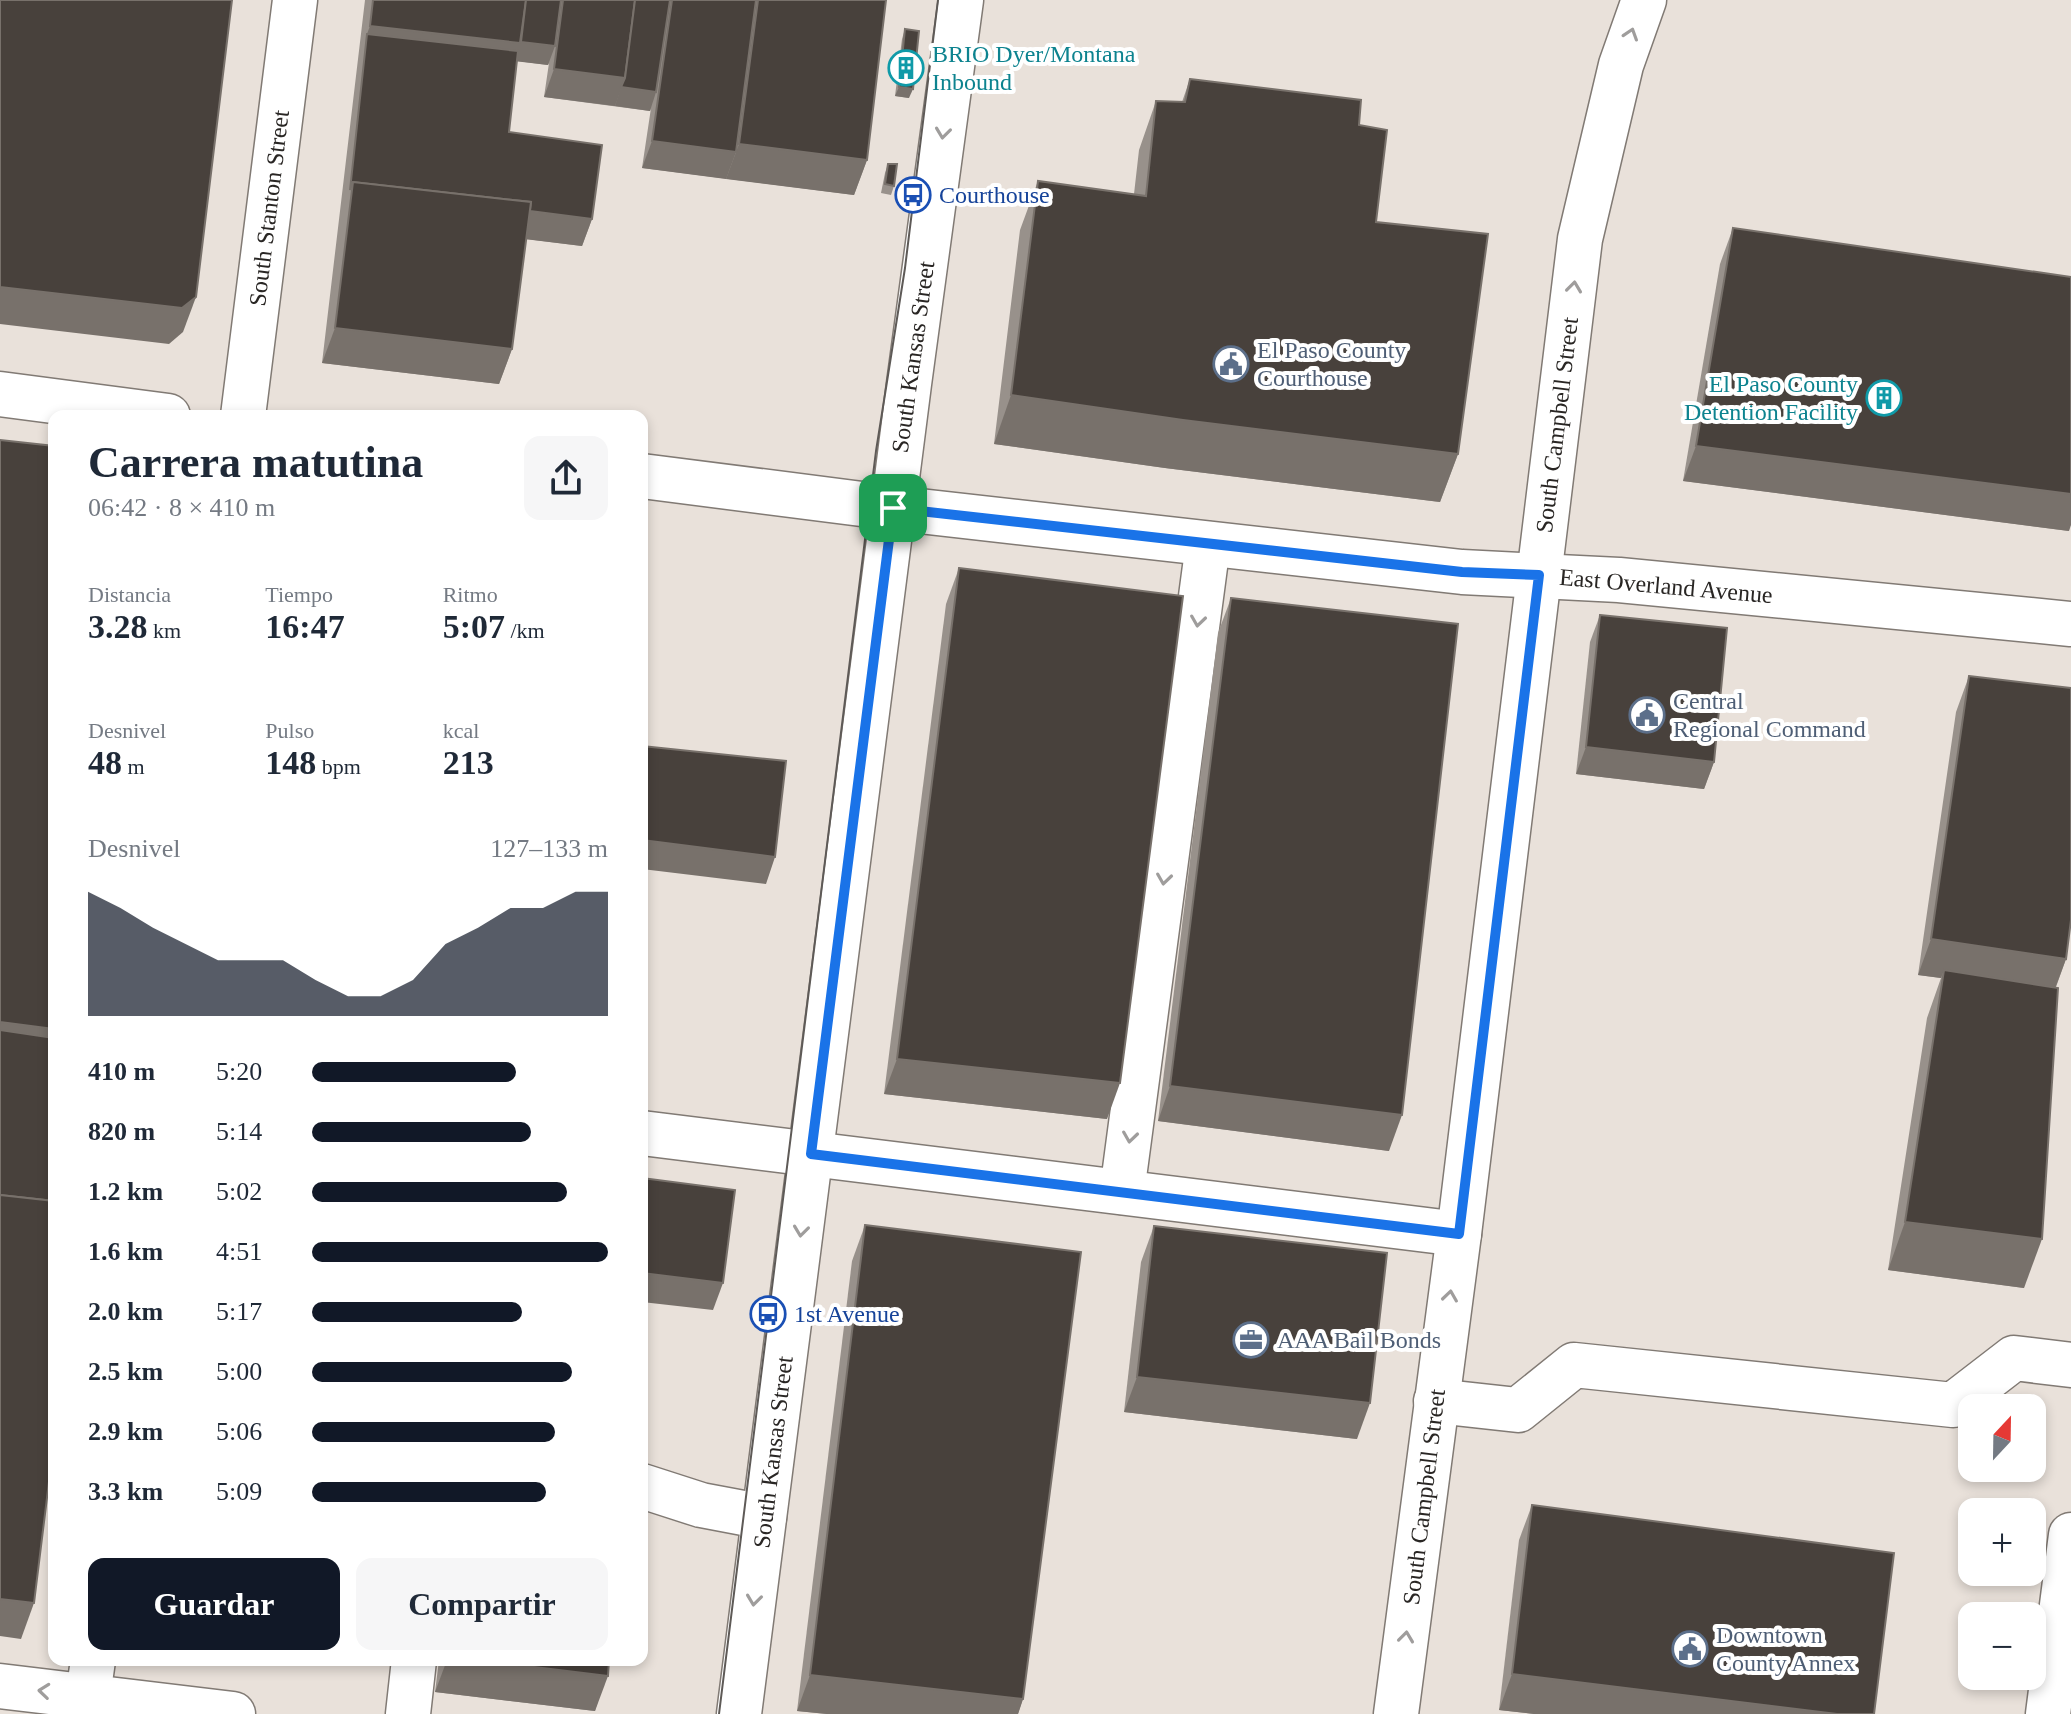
<!DOCTYPE html>
<html lang="es">
<meta charset="utf-8">
<style>
:root{--surface:#fff;--page:#f6f6f7;--text:#1f2937;--muted:#747a83;--accent:#111827}
body{margin:0;font-family:Georgia,serif;background:var(--page);color:var(--text);height:100vh;display:flex;flex-direction:column;font-size:30px;white-space:nowrap}
*{box-sizing:border-box;margin:0}
p{font-size:26px;color:var(--muted)}
.icon{flex:none;width:44px;height:44px;fill:none;stroke:currentColor;stroke-width:2;stroke-linecap:round;stroke-linejoin:round}
.map{position:relative;flex:1;overflow:hidden}
.side{position:absolute;left:48px;top:410px;width:600px;height:1256px;display:flex;flex-direction:column;background:var(--surface);border-radius:16px;box-shadow:0 4px 12px #0003}
.side>*{flex:none}
.needle{width:52px;rotate:22deg}
.fabs{position:absolute;left:1958px;top:1394px;display:grid;gap:16px}
.fabs a{display:grid;place-items:center;width:88px;height:88px;border-radius:16px;background:var(--surface);box-shadow:0 4px 12px #0003;font-size:40px}
.pin{position:absolute;display:grid;place-items:center;width:68px;height:68px;color:#fff;margin:-34px;border-radius:16px;box-shadow:0 4px 12px #0006}
.round{display:grid;place-items:center;flex:none;width:84px;height:84px;border-radius:16px;background:var(--page)}
.headline{display:flex;align-items:center;justify-content:space-between;height:136px;padding:0 40px}
h1{font-size:44px;font-weight:600;line-height:60px}
.figures{display:grid;grid-template-columns:repeat(3,1fr);gap:12px;height:136px;padding:8px 40px}
.figures div{display:grid;align-content:center}
.figures b{font-size:34px;font-weight:600}
.figures small{font-size:22px;font-weight:400}
.figures p{font-size:22px}
.chart{height:224px;padding:16px 40px}
.chart p{display:flex;justify-content:space-between}
.chart svg{width:100%;height:144px;margin-top:8px;fill:var(--accent);opacity:.7}
.primary-button{display:flex;gap:16px;margin-top:auto;padding:16px 40px}
.primary-button a{flex:1;height:92px;border-radius:16px;background:var(--accent);color:#fff;font-size:32px;font-weight:600;line-height:92px;text-align:center}
.primary-button a+a{background:var(--page);color:var(--text)}
ul{padding:0 40px;list-style:none;font-size:26px}
li{display:grid;grid-template-columns:128px 96px 1fr;align-items:center;height:60px}
li i{height:20px;border-radius:10px;background:var(--accent)}
.map>svg:first-child{display:block}
.lines{fill:none;stroke-linecap:round;stroke-linejoin:round}
.minor-casing{stroke:#817a74;stroke-width:47}
.major-casing{stroke:#817a74;stroke-width:47}
.minor{stroke:#fff;stroke-width:44}
.major{stroke:#fff;stroke-width:44}
.tram{stroke:#5e5a57;stroke-width:2}
.wall{fill:#98918b}
.shaded-wall{fill:#78716b}
.building{fill:#48413c;stroke:#78716b;stroke-width:2}
.oneway{stroke:#9f9d9c}
.route-casing{stroke:#fff;stroke-width:16}
.route{stroke:#1a73e8;stroke-width:10}
.labels{text-anchor:middle;stroke-width:8;stroke-linejoin:round;paint-order:stroke}
.culture-label{font-size:24px;fill:#0d838f;stroke:#fff;text-anchor:start}
.transit-label{font-size:24px;fill:#164399;stroke:#fff;text-anchor:start}
.street-label{font-size:24px;fill:#292624;stroke:#fff}
.service-label{font-size:24px;fill:#4e5e75;stroke:#fff;text-anchor:start}
</style>
<div class="map">
<svg width="2071" height="1714" viewBox="0 0 2071 1714">
<rect width="100%" height="100%" fill="#e9e1da"/>
<g class="lines">
<defs>
<g id="minor">
<path d="M0 394 168 416"/>
<path d="M243 416 295 0"/>
<path d="M642 476 893 508 1462 572 1619 580 2071 624"/>
<path d="M642 1133 1459 1234"/>
<path d="M1122 1192 1208 544"/>
<path d="M1436 1401 1518 1410 1574 1365 1953 1405 2014 1358 2071 1365"/>
<path d="M642 1486 701 1505 764 1517"/>
<path d="M88 1696 93 1660"/>
<path d="M408 1714 414 1660"/>
<path d="M2048 1714 2071 1535"/>
</g>
<g id="major">
<path d="M0 1686 233 1714"/>
<path d="M739 1714 909 384 961 0"/>
<path d="M1396 1714 1459 1234 1580 239 1621 65 1644 0"/>
</g>
</defs>
<!-- minor casing -->
<use href="#minor" class="minor-casing"/>
<!-- major casing -->
<use href="#major" class="major-casing"/>
<!-- minor -->
<use href="#minor" class="minor"/>
<!-- major -->
<use href="#major" class="major"/>
<!-- tram -->
<path class="tram" d="M719 1714 876 451 905 268 938 0"/>
</g>
<!-- wall -->
<g class="wall">
<path d="M365 0H886L867 160 854 195 642 168 651 108 650 111 544 97 549 63 548 65 517 61 509 132 592 219 582 246 526 239 512 349 499 384 322 363Z"/>
<path d="M905 29 909 98 895 96 902 39Z"/>
<path d="M1190 79 1359 125 1376 222 1458 454 1440 502 1165 468 994 444 1020 230 1038 181 1134 194 1139 150 1156 101 1182 102Z"/>
<path d="M888 164 894 186 891 195 881 193 885 173Z"/>
<path d="M1733 228 2069 531 1683 481 1720 264Z"/>
<path d="M959 568 1107 1119 884 1094 946 604Z"/>
<path d="M1231 598 1389 1151 1158 1121 1218 633Z"/>
<path d="M1600 615 1714 762 1704 789 1576 774 1590 642Z"/>
<path d="M1969 676 2066 959 2056 987 2024 1288 1888 1270 1927 1018 1941 978 1918 975 1956 712Z"/>
<path d="M865 1225 1023 1699 1018 1714H827L797 1711 852 1261Z"/>
<path d="M1154 1226 1357 1439 1124 1412 1141 1262Z"/>
<path d="M1532 1505 1874 1714H1534L1499 1710 1519 1540Z"/>
<path d="M439 1660H609L595 1711 435 1692Z"/>
</g>
<!-- shaded-wall -->
<g class="shaded-wall">
<path d="M370 26 517 42 555 46 548 65 514 61 367 34Z"/>
<path d="M554 69 625 78 615 106 544 97Z"/>
<path d="M621 87 656 92 650 111 615 106Z"/>
<path d="M899 87 913 89 909 98 895 96Z"/>
<path d="M652 141 736 152 726 179 642 168Z"/>
<path d="M739 144 867 160 854 195 726 179Z"/>
<path d="M352 190 592 219 582 246 349 218Z"/>
<path d="M0 287 196 297 183 332 169 344 0 324Z"/>
<path d="M335 328 512 349 499 384 322 363Z"/>
<path d="M1011 395 1458 454 1440 502 1165 468 994 444Z"/>
<path d="M1696 446 2071 494V525L2069 531 1683 481Z"/>
<path d="M1586 747 1714 762 1704 789 1576 774Z"/>
<path d="M642 840 775 857 766 884 642 869Z"/>
<path d="M1931 939 2066 959 2053 994 1944 970 1941 978 1918 975Z"/>
<path d="M0 1022 54 1029V1067L0 1059Z"/>
<path d="M897 1059 1120 1083 1107 1119 884 1094Z"/>
<path d="M1170 1086 1402 1115 1389 1151 1158 1121Z"/>
<path d="M1905 1222 2042 1239 2024 1288 1888 1270Z"/>
<path d="M642 1273 723 1283 713 1310 642 1302Z"/>
<path d="M1137 1377 1370 1403 1357 1439 1124 1412Z"/>
<path d="M0 1599 34 1603 21 1639 0 1636Z"/>
<path d="M176 1660H224L223 1664 176 1661Z"/>
<path d="M447 1660H477L608 1676 595 1711 435 1692Z"/>
<path d="M1512 1674 1837 1714H1534L1499 1710Z"/>
<path d="M810 1675 1023 1699 1018 1714H827L797 1711Z"/>
</g>
<!-- building -->
<g class="building">
<path d="M0 0H232L196 297 182 308 0 287Z"/>
<path d="M373 0H526L520 43 370 26Z"/>
<path d="M526 0H561L555 46 521 42Z"/>
<path d="M563 0H635L625 78 554 69Z"/>
<path d="M635 0H670L656 92 621 87 625 78Z"/>
<path d="M672 0H756L736 152 652 141Z"/>
<path d="M758 0H886L867 160 739 144Z"/>
<path d="M905 29 919 31 913 89 899 87Z"/>
<path d="M367 34 518 51 509 132 602 145 592 219 530 211 531 202 353 182 350 190Z"/>
<path d="M1190 79 1361 100 1359 125 1387 130 1376 222 1488 234 1458 454 1183 420 1011 395 1038 181 1146 196 1156 101 1185 102Z"/>
<path d="M888 164H897L894 186 885 184Z"/>
<path d="M353 182 531 202 512 349 335 328Z"/>
<path d="M1733 228 2071 277V494L1696 446Z"/>
<path d="M0 440 54 446V1029L0 1022Z"/>
<path d="M959 568 1183 596 1120 1083 897 1059Z"/>
<path d="M1231 598 1458 624 1402 1115 1170 1086Z"/>
<path d="M1600 615 1727 628 1714 762 1586 747Z"/>
<path d="M1969 676 2071 688V920L2066 959 1931 939Z"/>
<path d="M642 746 786 761 775 857 642 840Z"/>
<path d="M1944 970 2058 988 2042 1239 1905 1222Z"/>
<path d="M0 1030 54 1038V1201L0 1195Z"/>
<path d="M642 1178 735 1190 723 1283 642 1273Z"/>
<path d="M0 1195 54 1201V1441L34 1603 0 1599Z"/>
<path d="M865 1225 1081 1252 1023 1699 810 1675Z"/>
<path d="M1154 1226 1387 1253 1370 1403 1137 1377Z"/>
<path d="M1532 1505 1894 1553 1874 1714H1837L1512 1674Z"/>
<path d="M477 1660H609L608 1676Z"/>
</g>
<!-- one-way arrows -->
<defs><path id="oneway-chevron" d="M-2-3.5L2.5 0L-2 3.5" fill="none" stroke-width="1.6" stroke-linecap="round" stroke-linejoin="round" transform="scale(2)"/></defs>
<g class="oneway">
<use href="#oneway-chevron" transform="translate(1631 34) rotate(-72)"/>
<use href="#oneway-chevron" transform="translate(943 133) rotate(97)"/>
<use href="#oneway-chevron" transform="translate(1574 287) rotate(-83)"/>
<use href="#oneway-chevron" transform="translate(1198 621) rotate(98)"/>
<use href="#oneway-chevron" transform="translate(1164 879) rotate(98)"/>
<use href="#oneway-chevron" transform="translate(1130 1137) rotate(98)"/>
<use href="#oneway-chevron" transform="translate(801 1231) rotate(97)"/>
<use href="#oneway-chevron" transform="translate(1450 1296) rotate(-82)"/>
<use href="#oneway-chevron" transform="translate(754 1600) rotate(97)"/>
<use href="#oneway-chevron" transform="translate(1406 1637) rotate(-83)"/>
<use href="#oneway-chevron" transform="translate(44 1691) rotate(-174)"/>
</g>
<g class="lines">
<defs>
<path id="route" d="M893 508 1462 572 1539 575 1459 1234 811 1154Z"/>
</defs>
<!-- route casing -->
<use href="#route" class="route-casing"/>
<!-- route -->
<use href="#route" class="route"/>
</g>
<!-- icons -->
<defs>
<symbol id="building-ring" viewBox="-11 -11 22 22"><circle r="9.5" fill="#fff" stroke="#0f9aa8" stroke-width="1.5"/><path d="M-4-6H4V6H1V3H-1V6H-4ZM-2.5-4.3h1.7v1.8h-1.7ZM.8-4.3h1.7v1.8H.8ZM-2.5-1h1.7V.8h-1.7ZM.8-1h1.7V.8H.8Z" fill="#0f9aa8"/></symbol>
<symbol id="bus-ring" viewBox="-11 -11 22 22"><circle r="9.5" fill="#fff" stroke="#1a4fb4" stroke-width="1.5"/><path d="M-5-6H5V4H4V6H2V4H-2V6H-4V4H-5ZM-3.5-4V0h7V-4ZM-3.5 1.2v1.5H-2V1.2ZM2 1.2v1.5H3.5V1.2Z" fill="#1a4fb4"/></symbol>
<symbol id="civic-ring" viewBox="-11 -11 22 22"><circle r="9.5" fill="#fff" stroke="#5c6f8a" stroke-width="1.5"/><path d="M-.6-6.5H3V-4.5H.6V-3L4-1V1h2V6H-6V1h2V-1L-.6-3ZM-1.2 2.5V6h2.4V2.5Z" fill="#5c6f8a"/></symbol>
<symbol id="office-ring" viewBox="-11 -11 22 22"><circle r="9.5" fill="#fff" stroke="#5c6f8a" stroke-width="1.5"/><path d="M-6-3h4V-5.5h4V-3h4V5H-6ZM-1-4.5V-3h2v-1.5ZM-6 0V1H6V0Z" fill="#5c6f8a"/></symbol>
</defs>
<g fill-rule="evenodd">
<use href="#building-ring" x="886" y="48" width="40" height="40"/>
<use href="#bus-ring" x="893" y="175" width="40" height="40"/>
<use href="#civic-ring" x="1211" y="344" width="40" height="40"/>
<use href="#building-ring" x="1864" y="378" width="40" height="40"/>
<use href="#civic-ring" x="1627" y="695" width="40" height="40"/>
<use href="#bus-ring" x="748" y="1294" width="40" height="40"/>
<use href="#office-ring" x="1231" y="1320" width="40" height="40"/>
<use href="#civic-ring" x="1670" y="1629" width="40" height="40"/>
</g>
<g class="labels">
<!-- culture labels -->
<g class="culture-label">
<text x="932" y="62">BRIO Dyer/Montana<tspan x="932" dy="28">Inbound</tspan></text>
<text x="1858" y="392" text-anchor="end">El Paso County<tspan x="1858" dy="28">Detention Facility</tspan></text>
</g>
<!-- transit labels -->
<g class="transit-label">
<text x="939" y="203">Courthouse</text>
<text x="794" y="1322">1st Avenue</text>
</g>
<!-- street labels -->
<g class="street-label">
<text transform="translate(269 208) rotate(-83)" y="8">South Stanton Street</text>
<text transform="translate(913 357) rotate(-82)" y="8">South Kansas Street</text>
<text transform="translate(1557 425) rotate(-83)" y="8">South Campbell Street</text>
<text transform="translate(1666 586) rotate(5)" y="8">East Overland Avenue</text>
<text transform="translate(773 1452) rotate(-83)" y="8">South Kansas Street</text>
<text transform="translate(1424 1497) rotate(-83)" y="8">South Campbell Street</text>
</g>
<!-- service labels -->
<g class="service-label">
<text x="1257" y="358">El Paso County<tspan x="1257" dy="28">Courthouse</tspan></text>
<text x="1673" y="709">Central<tspan x="1673" dy="28">Regional Command</tspan></text>
<text x="1277" y="1348">AAA Bail Bonds</text>
<text x="1716" y="1643">Downtown<tspan x="1716" dy="28">County Annex</tspan></text>
</g>
</g>
</svg>
<div class="fabs">
<a><svg class="needle" viewBox="-14 -14 28 28"><path d="M0-13l5 13h-10z" fill="#e53935"/><path d="M0 13l5-13h-10z" fill="#747a83"/></svg></a>
<a>+</a>
<a>−</a>
</div>
<div class="pin" style="left:893px;top:508px;background:#1e9e55"><svg class="icon" aria-label="arrive" viewBox="0 0 24 24"><path d="M6 21V4h12l-3 4 3 4H6"/></svg></div>
<section class="side">
<div class="headline"><div><h1>Carrera matutina</h1><p>06:42 · 8 × 410 m</p></div><a class="round"><svg class="icon" aria-label="share" viewBox="0 0 24 24"><path d="M12 15V3M7 8l5-5 5 5M5 13v7h14v-7"/></svg></a></div>
<div class="figures">
<div><p>Distancia</p><b>3.28<small> km</small></b></div>
<div><p>Tiempo</p><b>16:47</b></div>
<div><p>Ritmo</p><b>5:07<small> /km</small></b></div>
</div>
<div class="figures">
<div><p>Desnivel</p><b>48<small> m</small></b></div>
<div><p>Pulso</p><b>148<small> bpm</small></b></div>
<div><p>kcal</p><b>213</b></div>
</div>
<div class="chart"><p><span>Desnivel</span>127–133 m</p>
<svg viewBox="0 0 160 44" preserveAspectRatio="none"><path d="M0 44V6L10 11L20 17L30 22L40 27L50 27L60 27L70 33L80 38L90 38L100 33L110 22L120 17L130 11L140 11L150 6L160 6V44z"/></svg>
</div>
<ul>
<li><b>410 m</b>5:20<i style="width:69%"></i></li>
<li><b>820 m</b>5:14<i style="width:74%"></i></li>
<li><b>1.2 km</b>5:02<i style="width:86%"></i></li>
<li><b>1.6 km</b>4:51<i style="width:100%"></i></li>
<li><b>2.0 km</b>5:17<i style="width:71%"></i></li>
<li><b>2.5 km</b>5:00<i style="width:88%"></i></li>
<li><b>2.9 km</b>5:06<i style="width:82%"></i></li>
<li><b>3.3 km</b>5:09<i style="width:79%"></i></li>
</ul>
<div class="primary-button"><a>Guardar</a><a>Compartir</a></div>
</section>
</div>
